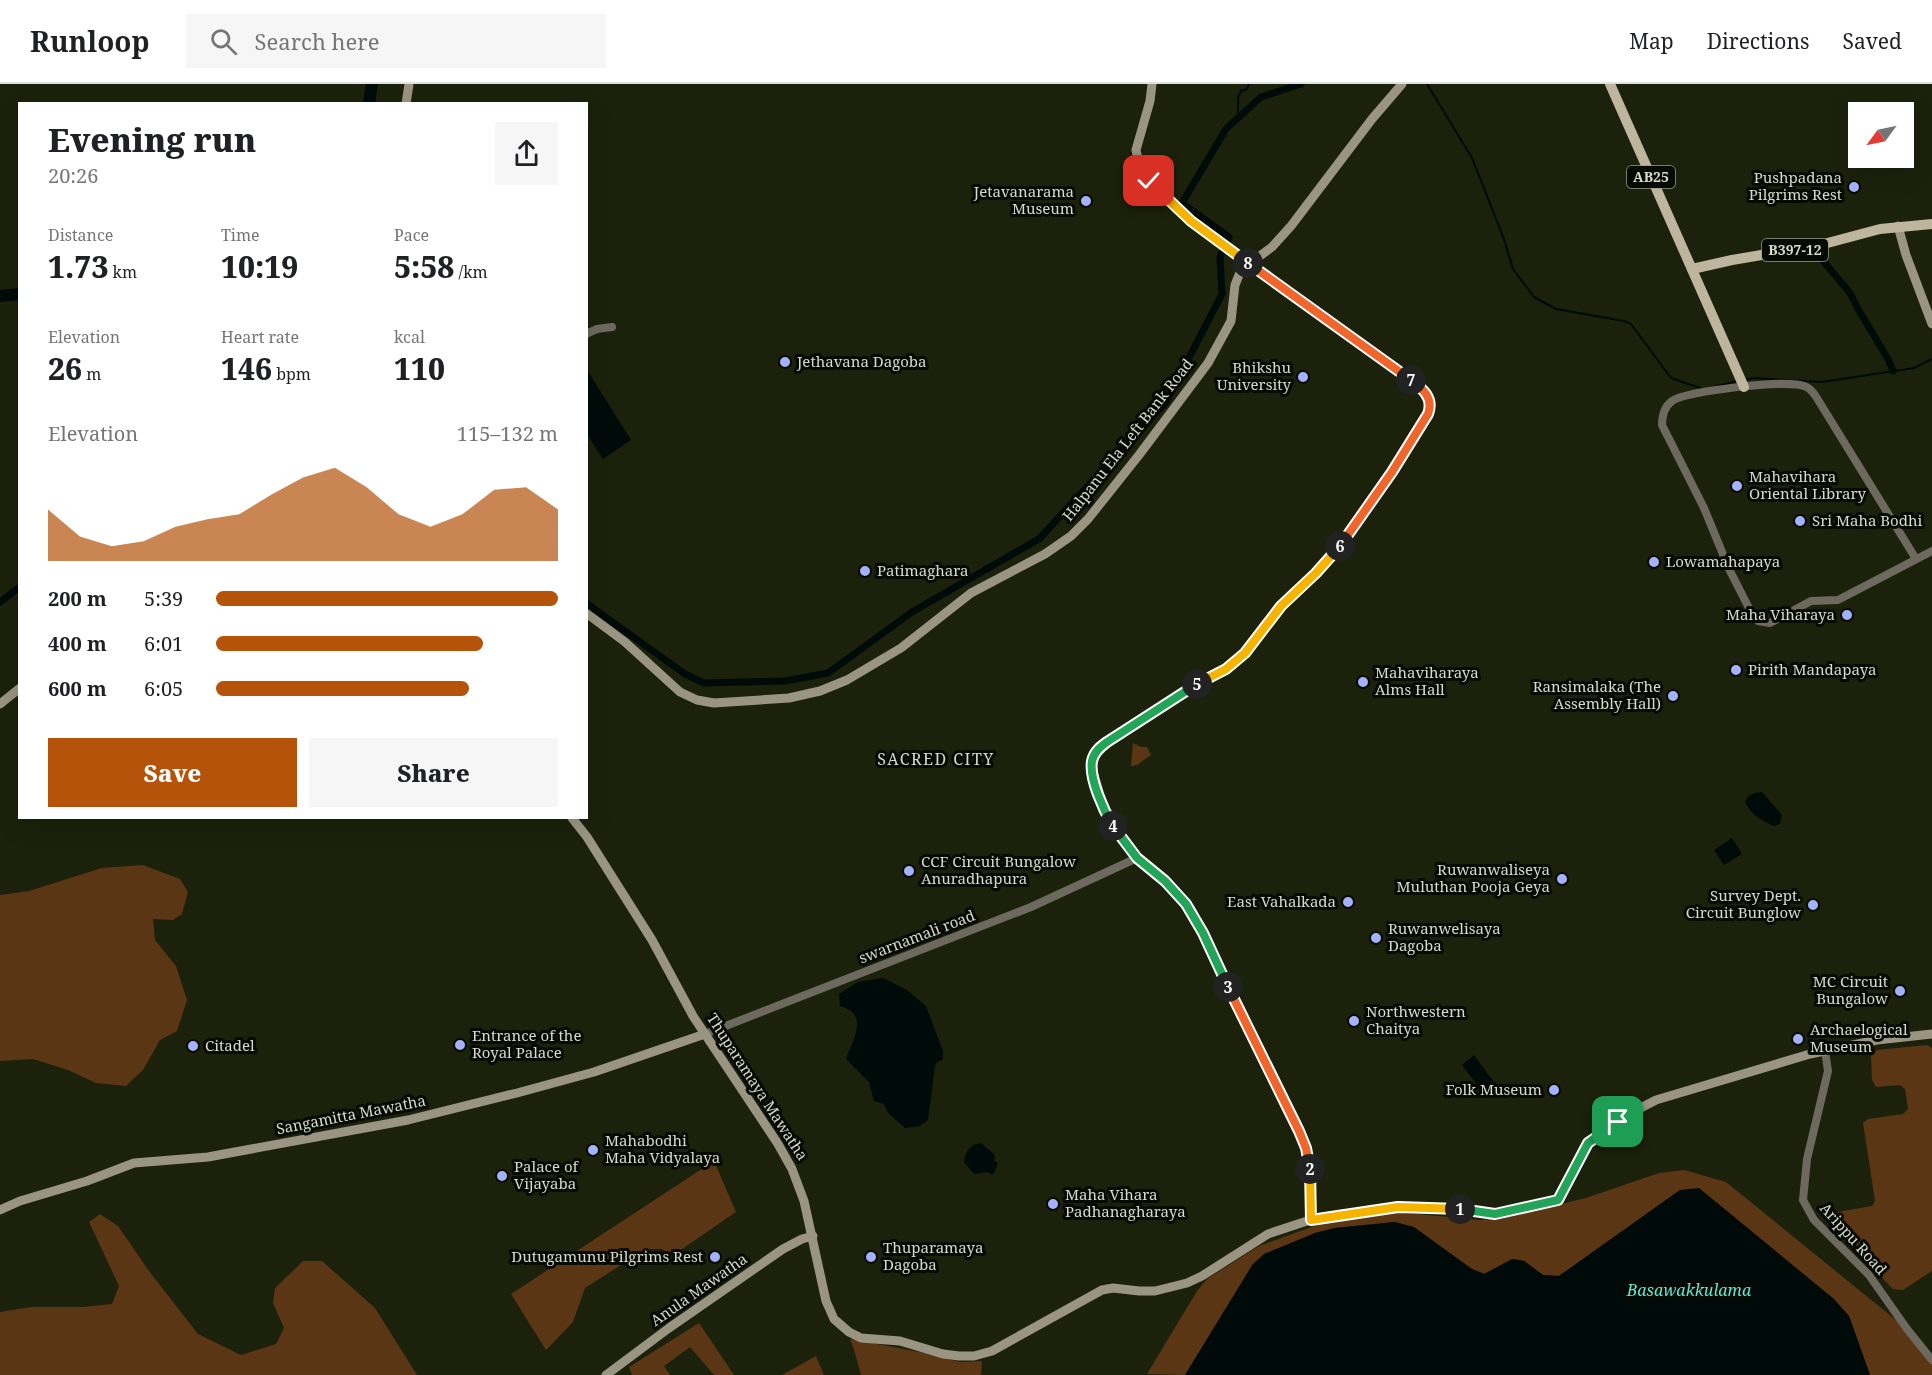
<!DOCTYPE html>
<meta charset="utf-8">
<style>
:root{--surface:#fff;--page:#f6f6f6;--text:#202124;--muted:#757577;--line:#e0e0e0;--accent:#b45309}
body{margin:0;font-family:"Noto Serif",serif;background:var(--page);color:var(--text);height:100vh;display:flex;flex-direction:column;font-size:22px;white-space:nowrap}
*{box-sizing:border-box;margin:0}
p{font-size:20px;color:var(--muted)}
.icon{flex:none;width:33px;height:33px;fill:none;stroke:currentColor;stroke-width:2;stroke-linecap:round;stroke-linejoin:round}
.map{position:relative;flex:1;overflow:hidden}
.drawer{position:absolute;left:18px;top:18px;width:570px;height:717px;display:flex;flex-direction:column;background:var(--surface);border-radius:0px;box-shadow:0 6px 24px #0002}
.drawer>*{flex:none}
.needle{width:39px;rotate:237deg}
.buttons{position:absolute;left:1848px;top:18px;display:grid;gap:12px}
.buttons a{display:grid;place-items:center;width:66px;height:66px;border-radius:0px;background:var(--surface);box-shadow:0 6px 24px #0002;font-size:30px}
.pin{position:absolute;display:grid;place-items:center;width:51px;height:51px;color:#fff;margin:-26px;border-radius:12px;box-shadow:0 3px 9px #0006}
.km{position:absolute;width:30px;height:30px;margin:-15px;border-radius:50%;background:#222;color:#fff;font-size:16px;line-height:30px;text-align:center}
.round{display:grid;place-items:center;flex:none;width:63px;height:63px;border-radius:0px;background:var(--page)}
.summary{display:flex;align-items:center;justify-content:space-between;height:102px;padding:0 30px}
h1{font-size:33px;font-weight:800;line-height:45px}
.metrics{display:grid;grid-template-columns:repeat(3,1fr);gap:9px;height:102px;padding:6px 30px}
.metrics div{display:grid;align-content:center}
.metrics b{font-size:30px;font-weight:800}
.metrics small{font-size:16px;font-weight:400}
.metrics p{font-size:16px}
.chart{height:168px;padding:12px 30px}
.chart p{display:flex;justify-content:space-between}
.chart svg{width:100%;height:108px;margin-top:6px;fill:var(--accent);opacity:.7}
.action{display:flex;gap:12px;margin-top:auto;padding:12px 30px}
.action a{flex:1;height:69px;border-radius:0px;background:var(--accent);color:#fff;font-size:24px;font-weight:800;line-height:69px;text-align:center}
.action a+a{background:var(--page);color:var(--text)}
ul{padding:0 30px;list-style:none;font-size:20px}
li{display:grid;grid-template-columns:96px 72px 1fr;align-items:center;height:45px}
li i{height:15px;border-radius:8px;background:var(--accent)}
header{display:flex;align-items:center;gap:36px;box-sizing:border-box;height:84px;padding:0 30px;background:var(--surface);border-bottom:2px solid var(--line)}
header strong{font-size:28px}
nav{display:flex;gap:33px;margin-inline-start:auto;font-size:21px}
.search{width:420px;height:54px;background:var(--page);display:flex;align-items:center;gap:15px;box-sizing:border-box;padding:0 21px;border-radius:0px;color:var(--muted);font-size:22px}
.map>svg:first-child{display:block}
.green{fill:#5a3615}
.water{fill:#000b09}
.lines{fill:none;stroke-linecap:round;stroke-linejoin:round}
.stream{stroke:#000b09;stroke-width:2}
.canal{stroke:#000b09;stroke-width:7}
.river{stroke:#000b09;stroke-width:12}
.tertiary{stroke:#6d695e;stroke-width:8}
.secondary{stroke:#9a9482;stroke-width:9}
.primary{stroke:#beb59e;stroke-width:10}
.split-1-casing{stroke:#fff;stroke-width:12}
.split-2-casing{stroke:#fff;stroke-width:12}
.split-3-casing{stroke:#fff;stroke-width:12}
.split-4-casing{stroke:#fff;stroke-width:12}
.split-5-casing{stroke:#fff;stroke-width:12}
.split-6-casing{stroke:#fff;stroke-width:12}
.split-7-casing{stroke:#fff;stroke-width:12}
.split-8-casing{stroke:#fff;stroke-width:12}
.split-9-casing{stroke:#fff;stroke-width:12}
.split-1{stroke:#22a559;stroke-width:8}
.split-2{stroke:#f5b400;stroke-width:8}
.split-3{stroke:#f0652b;stroke-width:8}
.split-4{stroke:#22a559;stroke-width:8}
.split-5{stroke:#22a559;stroke-width:8}
.split-6{stroke:#f5b400;stroke-width:8}
.split-7{stroke:#f0652b;stroke-width:8}
.split-8{stroke:#f0652b;stroke-width:8}
.split-9{stroke:#f5b400;stroke-width:8}
.poi-dot{fill:#a3b2fd;stroke:#070a03;stroke-width:2}
.labels{text-anchor:middle;stroke-width:6;stroke-linejoin:round;paint-order:stroke}
.shield{fill:#070a03;stroke:#989c90;stroke-width:1.5}
.shield-label{font-size:14px;font-weight:bold;fill:#d6dbcc}
.poi-label{font-size:15px;fill:#d6dbcc;stroke:#070a03;text-anchor:start}
.street-label{font-size:15px;fill:#d6dbcc;stroke:#070a03}
.neighbourhood-label{font-size:16px;letter-spacing:1.5px;fill:#d6dbcc;stroke:#070a03}
.water-label{font-size:16px;font-style:italic;fill:#61ead8;stroke:#070a03}
</style>
<header>
<strong>Runloop</strong>
<div class="search"><svg class="icon" aria-label="search" viewBox="0 0 24 24"><circle cx="10" cy="10" r="6"/><path d="M15 15l6 6"/></svg>Search here</div>
<nav><a>Map</a><a>Directions</a><a>Saved</a></nav>
</header>
<div class="map">
<svg width="1932" height="1291" viewBox="0 0 1932 1291">
<rect width="100%" height="100%" fill="#1b210b"/>
<!-- green -->
<g class="green">
<path d="M1133 659 1141 663H1147L1151 671 1137 681 1131 682Z"/>
<path d="M143 781 180 795 188 808 182 830 173 836 153 835 155 856 176 882 187 916 177 947 160 956 143 986 126 1002 96 999 68 986 33 975 0 977V811L29 807 102 784Z"/>
<path d="M1927 961 1932 964V1187L1903 1206 1893 1205 1825 1136 1826 1130 1872 1122 1875 1117 1863 1039 1868 1035 1903 1030 1908 1025 1905 1005 1900 1001 1876 1003 1872 996 1871 972 1877 966Z"/>
<path d="M714 1077 736 1128 672 1172 662 1165H650L635 1172 585 1204 573 1238 546 1266 511 1210Z"/>
<path d="M1684 1086 1726 1098 1907 1245 1932 1276V1291H1870L1849 1232 1680 1106 1559 1192 1543 1191 1524 1177 1513 1175 1485 1190 1472 1185 1395 1138 1335 1144 1315 1149 1253 1180 1185 1291 1147 1290 1197 1207 1207 1195 1259 1162 1317 1141 1349 1134 1397 1128 1479 1136 1502 1134 1586 1114 1659 1089Z"/>
<path d="M100 1130 118 1142 149 1187 198 1250 241 1271 276 1260 284 1244 273 1219 275 1204 303 1177H322L375 1224 417 1291H0V1228L31 1223H83L112 1220 119 1202 89 1138Z"/>
<path d="M699 1239 734 1291H714L690 1263 664 1282 670 1291H632L629 1283Z"/>
<path d="M850 1255 925 1269 960 1278 982 1277 981 1291H861L854 1266Z"/>
<path d="M816 1272 824 1291H782Z"/>
</g>
<!-- water -->
<g class="water">
<path d="M587 286 631 356 603 375 587 350Z"/>
<path d="M1762 708 1782 731 1780 740 1774 742C1760 735 1752 732 1745 718 1748 710 1754 709 1762 708Z"/>
<path d="M1732 754 1742 770 1724 781 1714 766Z"/>
<path d="M883 894 907 906 926 922 943 967V976L937 978 935 982 928 1036 920 1042 905 1044 888 1029 884 1020 874 1017 869 998 846 975C853 955 870 930 840 922L839 910 858 898Z"/>
<path d="M1474 971 1493 997 1481 1006 1462 981Z"/>
<path d="M981 1059 995 1071 994 1077 998 1079 993 1091 988 1088 974 1090 964 1078C965 1068 970 1060 981 1059Z"/>
<path d="M1699 1104 1834 1215 1849 1232 1870 1291H1185L1253 1180 1264 1170 1315 1149 1335 1144 1395 1138 1414 1143 1472 1185 1484 1190 1512 1175 1524 1177 1543 1191 1559 1192 1680 1106Z"/>
</g>
<g class="lines">
<!-- stream -->
<g class="stream">
<path d="M1427 0 1472 74 1504 155 1513 185 1534 213 1556 225 1624 237 1631 240 1671 294 1703 305"/>
<path d="M1238 34V14L1241 7 1247 5 1249 0"/>
<path d="M1743 296 1754 294 1822 298 1914 284 1932 275"/>
<path d="M1708 304 1738 297"/>
</g>
<!-- canal -->
<g class="canal">
<path d="M1823 170 1824 178 1850 209 1858 225 1888 275 1893 287"/>
<path d="M0 518 20 503"/>
<path d="M586 519 685 590 704 599 785 597 828 589 912 528 1039 455 1166 318 1222 210 1220 173 1229 153 1182 119 1226 45 1261 13 1301 0"/>
</g>
<!-- river -->
<g class="river">
<path d="M369 20 372 0"/>
<path d="M0 212 20 210"/>
</g>
<!-- tertiary -->
<g class="tertiary">
<path d="M586 250 597 245 612 243"/>
<path d="M1916 475 1815 311C1812 307 1809 303 1804 302 1788 295 1686 307 1672 317 1664 323 1662 332 1662 341L1704 424 1729 485 1751 528 1758 537 1770 539 1811 517 1838 516 1932 467"/>
<path d="M705 950 1031 823 1137 774"/>
<path d="M1825 967 1828 987 1807 1075 1803 1116 1814 1136 1869 1191 1907 1245 1932 1276"/>
</g>
<!-- secondary -->
<g class="secondary">
<path d="M1152 0 1150 17 1136 66 1140 84 1149 97 1168 117 1202 146 1412 297C1423 306 1434 315 1428 330L1392 388 1336 468 1316 489 1281 522 1244 569 1226 585 1187 605 1107 658 1096 667 1092 684 1105 728 1130 766 1137 774 1172 804 1195 834 1294 1037 1306 1064 1310 1080V1136"/>
<path d="M406 20 409 0"/>
<path d="M1898 142 1906 171 1932 240"/>
<path d="M586 529 625 558 680 608 697 616 714 619 789 614 820 607 847 596 901 564 971 509 1045 470 1071 452 1088 435 1139 371 1208 279 1231 237 1235 201 1239 191 1249 180 1272 163 1291 142 1372 35 1402 0"/>
<path d="M0 620 20 604"/>
<path d="M572 734 587 753 652 856 693 932 778 1060 792 1085 804 1117 826 1217 834 1235 849 1248 861 1254 900 1257 943 1270 959 1272H974L992 1267 1102 1206 1113 1204 1139 1207H1155L1187 1199 1202 1192 1268 1150 1310 1136 1398 1123 1448 1124 1495 1130 1558 1116 1584 1066 1592 1055 1631 1029 1656 1016 1810 970 1877 956 1932 950"/>
<path d="M0 1126 20 1117 87 1097 134 1079 208 1073 408 1036 517 1009 594 988 705 950"/>
<path d="M606 1291 669 1244 783 1165 802 1155 813 1152"/>
</g>
<!-- primary -->
<g class="primary">
<path d="M1610 0 1744 303"/>
<path d="M1692 185 1732 176 1820 161 1880 145 1932 140"/>
</g>
</g>
<g class="lines">
<defs>
<path id="split-1" d="M1460 1125 1495 1130 1558 1116 1588 1059 1618 1038"/>
<path id="split-2" d="M1310 1085 1311 1136 1398 1123 1460 1125"/>
<path id="split-3" d="M1228 903 1299 1047 1306 1064 1310 1085"/>
<path id="split-4" d="M1113 742 1137 774 1165 797 1186 820 1203 849 1228 903"/>
<path id="split-5" d="M1113 742C1104 727 1089 695 1092 677 1094 668 1100 663 1107 658L1197 600"/>
<path id="split-6" d="M1197 600 1226 585 1245 569 1281 522 1316 489 1340 462"/>
<path id="split-7" d="M1340 462 1392 388 1428 330C1434 314 1423 305 1411 296"/>
<path id="split-8" d="M1248 179 1411 296"/>
<path id="split-9" d="M1149 97 1191 137 1248 179"/>
</defs>
<!-- split-1 casing -->
<use href="#split-1" class="split-1-casing"/>
<!-- split-2 casing -->
<use href="#split-2" class="split-2-casing"/>
<!-- split-3 casing -->
<use href="#split-3" class="split-3-casing"/>
<!-- split-4 casing -->
<use href="#split-4" class="split-4-casing"/>
<!-- split-5 casing -->
<use href="#split-5" class="split-5-casing"/>
<!-- split-6 casing -->
<use href="#split-6" class="split-6-casing"/>
<!-- split-7 casing -->
<use href="#split-7" class="split-7-casing"/>
<!-- split-8 casing -->
<use href="#split-8" class="split-8-casing"/>
<!-- split-9 casing -->
<use href="#split-9" class="split-9-casing"/>
<!-- split-1 -->
<use href="#split-1" class="split-1"/>
<!-- split-2 -->
<use href="#split-2" class="split-2"/>
<!-- split-3 -->
<use href="#split-3" class="split-3"/>
<!-- split-4 -->
<use href="#split-4" class="split-4"/>
<!-- split-5 -->
<use href="#split-5" class="split-5"/>
<!-- split-6 -->
<use href="#split-6" class="split-6"/>
<!-- split-7 -->
<use href="#split-7" class="split-7"/>
<!-- split-8 -->
<use href="#split-8" class="split-8"/>
<!-- split-9 -->
<use href="#split-9" class="split-9"/>
</g>
<!-- markers -->
<g class="poi-dot">
<circle cx="1854" cy="103" r="6"/>
<circle cx="1086" cy="117" r="6"/>
<circle cx="785" cy="278" r="6"/>
<circle cx="1303" cy="293" r="6"/>
<circle cx="1737" cy="402" r="6"/>
<circle cx="1800" cy="437" r="6"/>
<circle cx="1654" cy="478" r="6"/>
<circle cx="865" cy="487" r="6"/>
<circle cx="1847" cy="531" r="6"/>
<circle cx="1736" cy="586" r="6"/>
<circle cx="1363" cy="598" r="6"/>
<circle cx="1673" cy="612" r="6"/>
<circle cx="909" cy="787" r="6"/>
<circle cx="1562" cy="795" r="6"/>
<circle cx="1348" cy="818" r="6"/>
<circle cx="1813" cy="821" r="6"/>
<circle cx="1376" cy="854" r="6"/>
<circle cx="1900" cy="907" r="6"/>
<circle cx="1354" cy="937" r="6"/>
<circle cx="1798" cy="955" r="6"/>
<circle cx="460" cy="961" r="6"/>
<circle cx="193" cy="962" r="6"/>
<circle cx="1554" cy="1006" r="6"/>
<circle cx="593" cy="1066" r="6"/>
<circle cx="502" cy="1092" r="6"/>
<circle cx="1053" cy="1120" r="6"/>
<circle cx="715" cy="1173" r="6"/>
<circle cx="871" cy="1173" r="6"/>
</g>
<g class="labels">
<!-- shield labels -->
<g class="shield">
<rect x="1627" y="82" width="48" height="22" rx="4.5"/>
<rect x="1762" y="155" width="66" height="22" rx="4.5"/>
</g>
<g class="shield-label">
<text x="1651" y="98">AB25</text>
<text x="1795" y="171">B397-12</text>
</g>
<!-- poi labels -->
<g class="poi-label">
<text x="1842" y="99" text-anchor="end">Pushpadana<tspan x="1842" dy="17">Pilgrims Rest</tspan></text>
<text x="1074" y="113" text-anchor="end">Jetavanarama<tspan x="1074" dy="17">Museum</tspan></text>
<text x="797" y="283">Jethavana Dagoba</text>
<text x="1291" y="289" text-anchor="end">Bhikshu<tspan x="1291" dy="17">University</tspan></text>
<text x="1749" y="398">Mahavihara<tspan x="1749" dy="17">Oriental Library</tspan></text>
<text x="1812" y="442">Sri Maha Bodhi</text>
<text x="1666" y="483">Lowamahapaya</text>
<text x="877" y="492">Patimaghara</text>
<text x="1835" y="536" text-anchor="end">Maha Viharaya</text>
<text x="1748" y="591">Pirith Mandapaya</text>
<text x="1375" y="594">Mahaviharaya<tspan x="1375" dy="17">Alms Hall</tspan></text>
<text x="1661" y="608" text-anchor="end">Ransimalaka (The<tspan x="1661" dy="17">Assembly Hall)</tspan></text>
<text x="921" y="783">CCF Circuit Bungalow<tspan x="921" dy="17">Anuradhapura</tspan></text>
<text x="1550" y="791" text-anchor="end">Ruwanwaliseya<tspan x="1550" dy="17">Muluthan Pooja Geya</tspan></text>
<text x="1801" y="817" text-anchor="end">Survey Dept.<tspan x="1801" dy="17">Circuit Bunglow</tspan></text>
<text x="1336" y="823" text-anchor="end">East Vahalkada</text>
<text x="1388" y="850">Ruwanwelisaya<tspan x="1388" dy="17">Dagoba</tspan></text>
<text x="1888" y="903" text-anchor="end">MC Circuit<tspan x="1888" dy="17">Bungalow</tspan></text>
<text x="1366" y="933">Northwestern<tspan x="1366" dy="17">Chaitya</tspan></text>
<text x="1810" y="951">Archaelogical<tspan x="1810" dy="17">Museum</tspan></text>
<text x="472" y="957">Entrance of the<tspan x="472" dy="17">Royal Palace</tspan></text>
<text x="205" y="967">Citadel</text>
<text x="1542" y="1011" text-anchor="end">Folk Museum</text>
<text x="605" y="1062">Mahabodhi<tspan x="605" dy="17">Maha Vidyalaya</tspan></text>
<text x="514" y="1088">Palace of<tspan x="514" dy="17">Vijayaba</tspan></text>
<text x="1065" y="1116">Maha Vihara<tspan x="1065" dy="17">Padhanagharaya</tspan></text>
<text x="883" y="1169">Thuparamaya<tspan x="883" dy="17">Dagoba</tspan></text>
<text x="703" y="1178" text-anchor="end">Dutugamunu Pilgrims Rest</text>
</g>
<!-- street labels -->
<g class="street-label">
<text transform="translate(1128 356) rotate(-52)" y="5">Halpanu Ela Left Bank Road</text>
<text transform="translate(917 853) rotate(-21)" y="5">swarnamali road</text>
<text transform="translate(757 1003) rotate(57)" y="5">Thuparamaya Mawatha</text>
<text transform="translate(351 1031) rotate(-11)" y="5">Sangamitta Mawatha</text>
<text transform="translate(1853 1155) rotate(48)" y="5">Arippu Road</text>
<text transform="translate(699 1206) rotate(-35)" y="5">Anula Mawatha</text>
</g>
<!-- neighbourhood labels -->
<g class="neighbourhood-label">
<text x="936" y="681">SACRED CITY</text>
</g>
<!-- water labels -->
<g class="water-label">
<text x="1689" y="1212">Basawakkulama</text>
</g>
</g>
</svg>
<div class="buttons">
<a><svg class="needle" viewBox="-14 -14 28 28"><path d="M0-13l5 13h-10z" fill="#e53935"/><path d="M0 13l5-13h-10z" fill="#757577"/></svg></a>
</div>
<div class="pin" style="left:1618px;top:1038px;background:#1e9e55"><svg class="icon" aria-label="arrive" viewBox="0 0 24 24"><path d="M6 21V4h12l-3 4 3 4H6"/></svg></div>
<div class="pin" style="left:1149px;top:97px;background:#d93025"><svg class="icon" aria-label="check" viewBox="0 0 24 24"><path d="M5 12l5 5 9-10"/></svg></div>
<b class="km" style="left:1460px;top:1125px">1</b>
<b class="km" style="left:1310px;top:1085px">2</b>
<b class="km" style="left:1228px;top:903px">3</b>
<b class="km" style="left:1113px;top:742px">4</b>
<b class="km" style="left:1197px;top:600px">5</b>
<b class="km" style="left:1340px;top:462px">6</b>
<b class="km" style="left:1411px;top:296px">7</b>
<b class="km" style="left:1248px;top:179px">8</b>
<section class="drawer">
<div class="summary"><div><h1>Evening run</h1><p>20:26</p></div><a class="round"><svg class="icon" aria-label="share" viewBox="0 0 24 24"><path d="M12 15V3M7 8l5-5 5 5M5 13v7h14v-7"/></svg></a></div>
<div class="metrics">
<div><p>Distance</p><b>1.73<small> km</small></b></div>
<div><p>Time</p><b>10:19</b></div>
<div><p>Pace</p><b>5:58<small> /km</small></b></div>
</div>
<div class="metrics">
<div><p>Elevation</p><b>26<small> m</small></b></div>
<div><p>Heart rate</p><b>146<small> bpm</small></b></div>
<div><p>kcal</p><b>110</b></div>
</div>
<div class="chart"><p><span>Elevation</span>115–132 m</p>
<svg viewBox="0 0 160 44" preserveAspectRatio="none"><path d="M0 44V23L10 34L20 38L30 36L40 30L50 27L60 25L70 17L80 10L90 6L100 14L110 25L120 30L130 25L140 15L150 14L160 23V44z"/></svg>
</div>
<ul>
<li><b>200 m</b>5:39<i style="width:100%"></i></li>
<li><b>400 m</b>6:01<i style="width:78%"></i></li>
<li><b>600 m</b>6:05<i style="width:74%"></i></li>
</ul>
<div class="action"><a>Save</a><a>Share</a></div>
</section>
</div>
